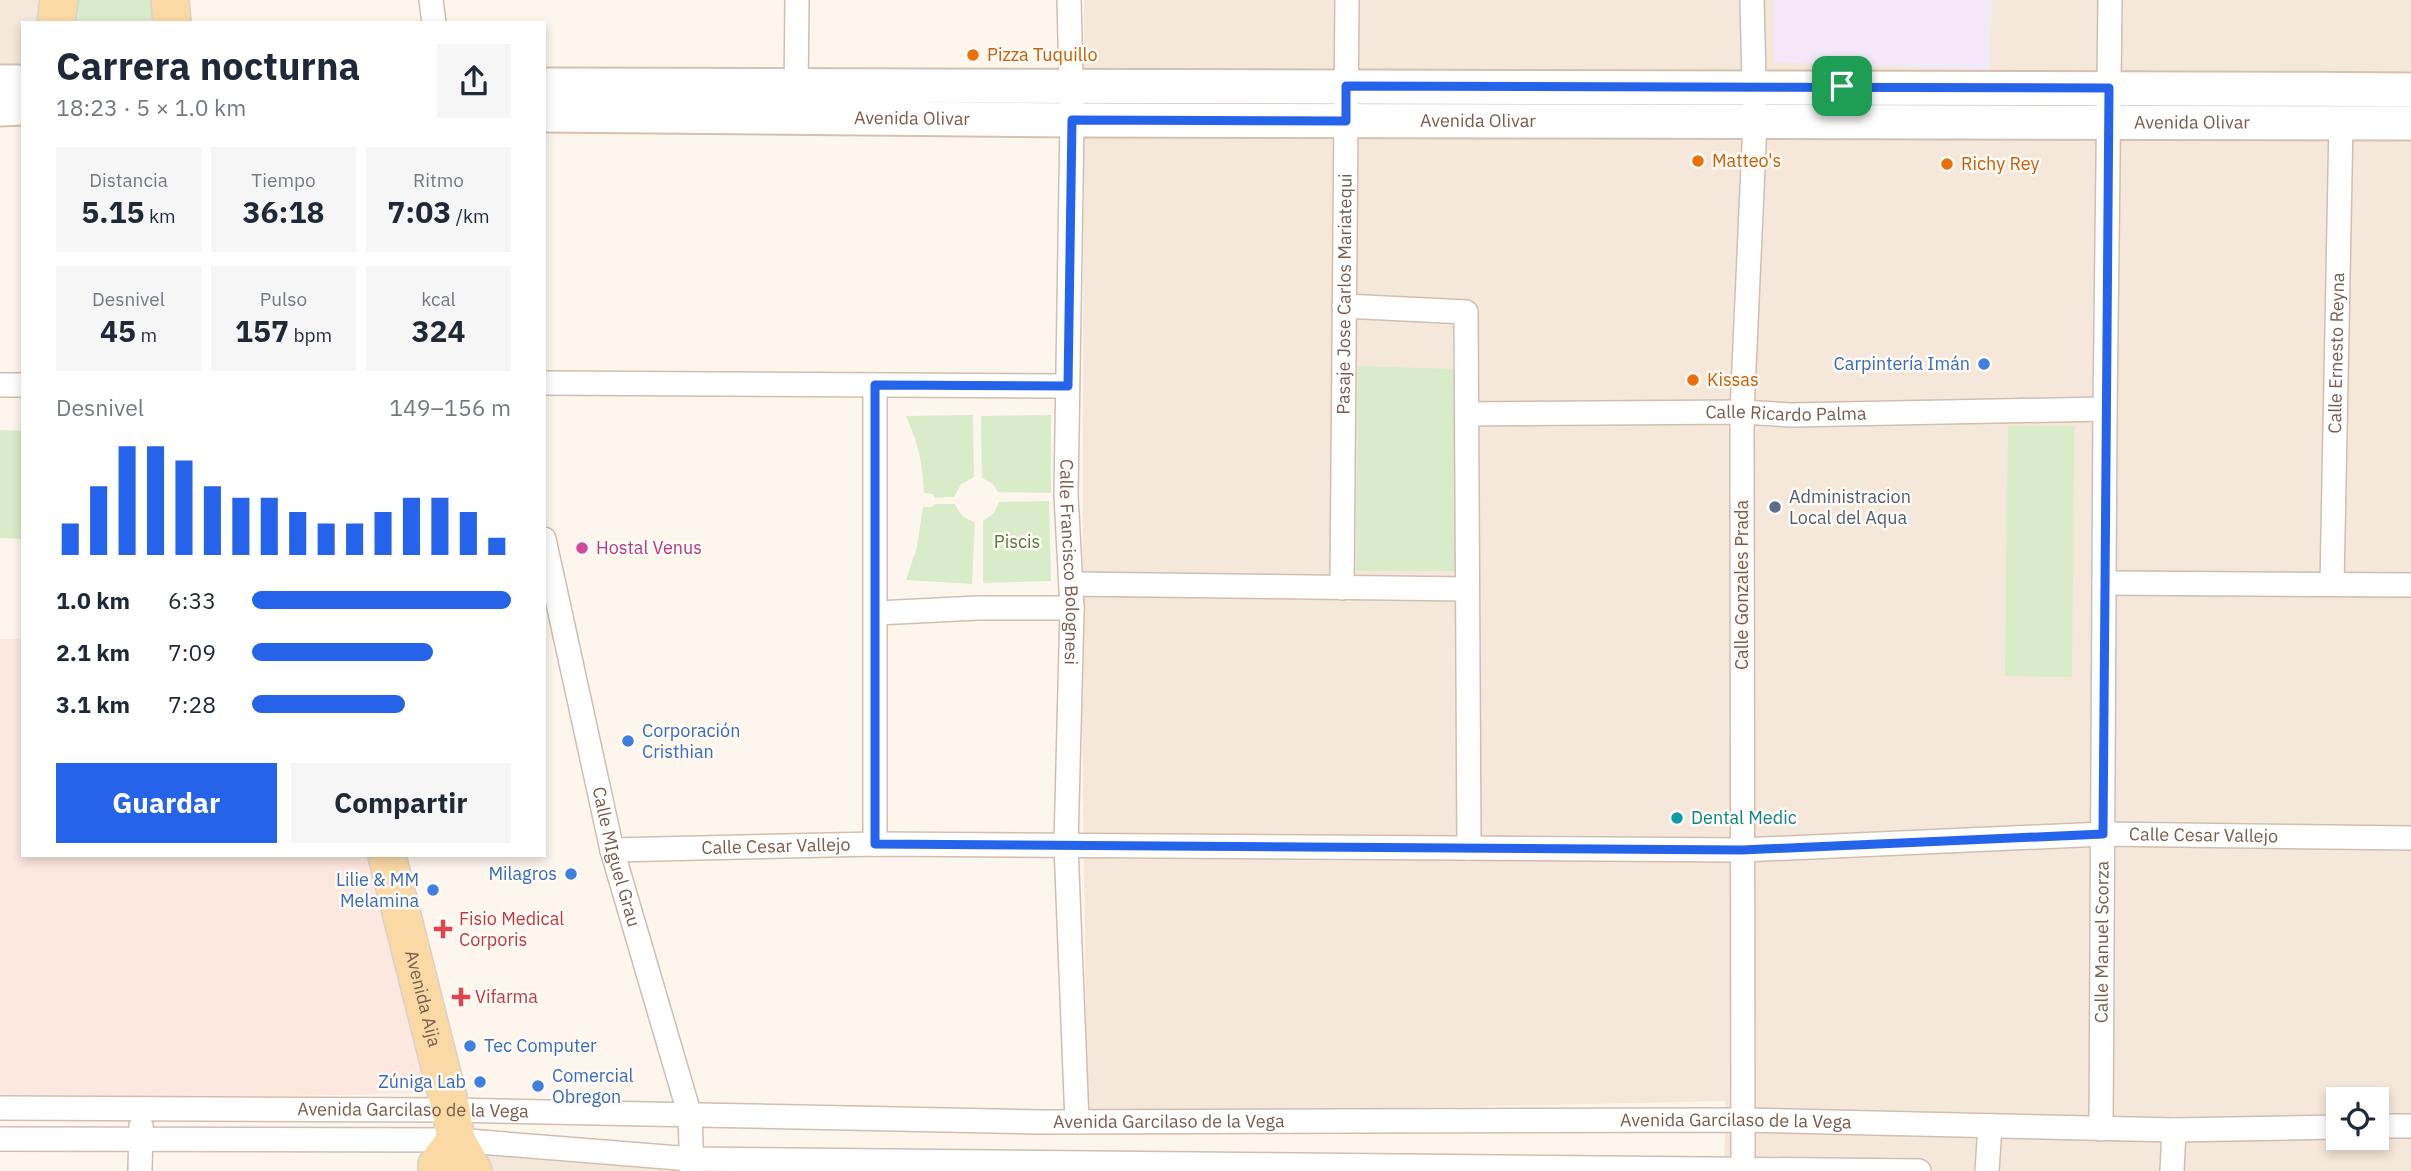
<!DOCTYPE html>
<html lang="es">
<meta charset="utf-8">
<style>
:root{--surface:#fff;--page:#f6f6f7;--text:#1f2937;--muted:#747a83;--accent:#2563eb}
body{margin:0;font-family:"IBM Plex Sans",sans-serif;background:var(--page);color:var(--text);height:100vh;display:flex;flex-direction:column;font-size:26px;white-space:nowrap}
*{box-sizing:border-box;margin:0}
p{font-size:23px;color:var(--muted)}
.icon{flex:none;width:38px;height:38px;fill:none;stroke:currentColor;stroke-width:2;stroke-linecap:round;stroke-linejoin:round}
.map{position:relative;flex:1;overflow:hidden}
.sheet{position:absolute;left:21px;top:21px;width:525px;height:836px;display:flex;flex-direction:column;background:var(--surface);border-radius:0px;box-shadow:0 4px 10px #0003}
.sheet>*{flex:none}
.controls{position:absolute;left:2326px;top:1087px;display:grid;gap:14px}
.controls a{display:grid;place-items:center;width:63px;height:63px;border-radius:0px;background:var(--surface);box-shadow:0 4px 10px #0003;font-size:35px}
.pin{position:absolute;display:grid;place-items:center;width:60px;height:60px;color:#fff;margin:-30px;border-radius:14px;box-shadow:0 4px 10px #0006}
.round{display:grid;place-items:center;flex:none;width:74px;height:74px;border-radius:0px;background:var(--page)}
.headline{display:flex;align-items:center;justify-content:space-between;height:119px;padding:0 35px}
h1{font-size:38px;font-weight:800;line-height:52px}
.stats{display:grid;grid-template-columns:repeat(3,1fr);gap:10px;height:119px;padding:7px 35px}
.stats div{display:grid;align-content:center;border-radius:0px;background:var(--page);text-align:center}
.stats b{font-size:30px;font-weight:800}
.stats small{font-size:19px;font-weight:400}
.stats p{font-size:19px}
.chart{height:196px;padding:14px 35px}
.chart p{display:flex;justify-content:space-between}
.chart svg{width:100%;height:126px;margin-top:7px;stroke:var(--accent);stroke-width:6}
.button{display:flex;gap:14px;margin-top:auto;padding:14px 35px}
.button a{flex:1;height:80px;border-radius:0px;background:var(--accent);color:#fff;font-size:28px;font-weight:800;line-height:80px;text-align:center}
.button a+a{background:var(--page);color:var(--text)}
ul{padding:0 35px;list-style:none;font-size:23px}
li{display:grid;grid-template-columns:112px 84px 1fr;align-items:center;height:52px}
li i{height:18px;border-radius:9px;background:var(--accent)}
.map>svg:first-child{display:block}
.residential{fill:#f5e8da;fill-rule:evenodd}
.commercial{fill:#fde8e0}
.education{fill:#f3e8fa}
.green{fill:#d8ecc9}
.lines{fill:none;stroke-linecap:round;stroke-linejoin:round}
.street-casing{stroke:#d1beb0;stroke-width:26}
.secondary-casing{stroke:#d6c0b0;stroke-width:37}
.primary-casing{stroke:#dad1cd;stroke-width:40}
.street{stroke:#fff;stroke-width:23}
.secondary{stroke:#fff;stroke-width:33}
.primary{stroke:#fbd9a5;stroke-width:37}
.route-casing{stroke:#fff;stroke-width:14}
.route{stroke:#2563eb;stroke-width:9}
.food-dot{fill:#e8710a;stroke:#fffaf3;stroke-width:2.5}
.shop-dot{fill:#3f7fe0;stroke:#fffaf3;stroke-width:2.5}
.service-dot{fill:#5c6f8a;stroke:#fffaf3;stroke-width:2.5}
.hotel-dot{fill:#d1479c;stroke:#fffaf3;stroke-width:2.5}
.culture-dot{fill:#0f9aa8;stroke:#fffaf3;stroke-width:2.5}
.health-dot{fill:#e0444e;stroke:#fffaf3;stroke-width:2.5}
.labels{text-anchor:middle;stroke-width:5;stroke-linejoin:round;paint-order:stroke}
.food-label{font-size:18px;fill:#c56008;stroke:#fffaf3;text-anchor:start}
.street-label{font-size:18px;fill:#7a5c4d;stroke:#fffaf3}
.shop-label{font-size:18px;fill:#366cbe;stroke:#fffaf3;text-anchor:end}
.service-label{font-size:18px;fill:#4e5e75;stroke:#fffaf3;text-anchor:start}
.park-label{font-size:18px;fill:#537a41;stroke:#fffaf3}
.hotel-label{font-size:18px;fill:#b23c85;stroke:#fffaf3;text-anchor:start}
.culture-label{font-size:18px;fill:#0d838f;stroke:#fffaf3;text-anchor:start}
.health-label{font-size:18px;fill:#be3a42;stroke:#fffaf3;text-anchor:start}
</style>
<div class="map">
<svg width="2411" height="1171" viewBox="0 0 2411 1171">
<rect width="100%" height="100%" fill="#fdf6ec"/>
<!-- residential -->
<g class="residential">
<path d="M0 0H48L45 23H23V67H0Z"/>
<path d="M1084 0H2411V1171H1724L1725 1101 1087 1115 1082 715ZM2338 1099H2376V1138H2338Z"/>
<path d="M478 1146 683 1147 684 1171H477Z"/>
</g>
<!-- commercial -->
<path class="commercial" d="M0 639H23V856H374L434 1093 155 1099 0 1097Z"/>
<!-- education -->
<path class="education" d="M1774 0H1992L1990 70 1774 62Z"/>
<!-- green -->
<g class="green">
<path d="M70 0H161L159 23H68Z"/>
<path d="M1358 366 1454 369 1456 571H1356Z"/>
<path d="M973 415 974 477 961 484 954 497 935 498 933 494 924 493C923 465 918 442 906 416Z"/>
<path d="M1051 415V493L998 492 992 483 982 478 981 416Z"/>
<path d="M2008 426H2074L2072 677 2005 676Z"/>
<path d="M0 430 23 431V539L0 538Z"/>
<path d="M1049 501 1051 581 983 583V521L994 513 999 502Z"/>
<path d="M936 504H955C959 514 965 519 975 522L972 584 906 580 917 547 923 507H932Z"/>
</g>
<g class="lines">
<defs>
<g id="street">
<path d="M431 0 434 23"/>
<path id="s1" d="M1069 0 1072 120 1066 495 1072 608 1066 845 1077 1122"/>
<path d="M796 98 797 0"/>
<path d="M1344 306 1466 312 1469 848"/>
<path d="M544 383 1067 386"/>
<path d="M0 385H23"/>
<path id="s2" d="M1468 414 1742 412 1791 415 2105 409"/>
<path id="s3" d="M544 539 612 850 690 1116 692 1171"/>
<path d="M2104 583 2411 585"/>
<path d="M1071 584 1467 589"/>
<path id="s4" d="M2332 584 2341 123"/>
<path id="s5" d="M1342 588 1347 0"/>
<path d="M877 613 977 608H1072"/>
<path d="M875 844V385"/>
<path id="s6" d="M612 850 875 844 1742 850 2103 834 2411 838"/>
<path id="s7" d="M0 1108 451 1110 1042 1122 1743 1120 2174 1130 2338 1127"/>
<path d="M2376 1126H2411"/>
<path id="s8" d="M2101 1129 2105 409 2110 0"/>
<path d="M0 1139 456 1140 691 1159 1919 1171"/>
<path d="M140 1171 141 1126"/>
<path d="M1743 1171 1742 412 1755 122 1752 0"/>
<path d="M1987 1171 1990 1126"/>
<path d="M2172 1171 2174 1130"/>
</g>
<g id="secondary">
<path d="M0 82H23"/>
<path d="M544 85C1167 88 1789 85 2411 90"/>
<path d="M0 109 23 108"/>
<path id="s9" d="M544 115 1072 120 2411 123"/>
</g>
<g id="primary">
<path d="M170 0 172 23"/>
<path d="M56 23 59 0"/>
<path id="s10" d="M387 856 451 1110 456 1140 473 1171"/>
<path d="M437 1171V1165L456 1140"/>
</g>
</defs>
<!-- street casing -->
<use href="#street" class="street-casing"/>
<!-- secondary casing -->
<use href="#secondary" class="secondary-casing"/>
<!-- primary casing -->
<use href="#primary" class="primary-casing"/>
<!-- street -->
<use href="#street" class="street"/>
<!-- secondary -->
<use href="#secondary" class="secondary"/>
<!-- primary -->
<use href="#primary" class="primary"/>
</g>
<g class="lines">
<defs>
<path id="route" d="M1346 86 2109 88 2103 834 1742 850 875 844V385L1068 386 1072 120 1346 121Z"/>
</defs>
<!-- route casing -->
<use href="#route" class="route-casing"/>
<!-- route -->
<use href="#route" class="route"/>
</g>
<!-- markers -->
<g class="food-dot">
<circle cx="973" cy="55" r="7"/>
<circle cx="1698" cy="161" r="7"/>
<circle cx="1947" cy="164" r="7"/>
<circle cx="1693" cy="380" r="7"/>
</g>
<g class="shop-dot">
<circle cx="1984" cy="364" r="7"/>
<circle cx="628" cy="741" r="7"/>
<circle cx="571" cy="874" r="7"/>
<circle cx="433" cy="890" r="7"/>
<circle cx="470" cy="1046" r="7"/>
<circle cx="480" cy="1082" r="7"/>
<circle cx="538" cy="1086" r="7"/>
</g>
<circle class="service-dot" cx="1775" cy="507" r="7"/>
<circle class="hotel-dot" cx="582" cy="548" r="7"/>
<circle class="culture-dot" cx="1677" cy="818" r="7"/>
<g class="health-dot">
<path d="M439.5 918.5h7v7h7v7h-7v7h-7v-7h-7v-7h7z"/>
<path d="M457.5 986.5h7v7h7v7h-7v7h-7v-7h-7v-7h7z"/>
</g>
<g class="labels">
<!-- food labels -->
<g class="food-label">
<text x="987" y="61">Pizza Tuquillo</text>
<text x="1712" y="167">Matteo's</text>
<text x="1961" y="170">Richy Rey</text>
<text x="1707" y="386">Kissas</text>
</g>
<!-- street labels -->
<g class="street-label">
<text dy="6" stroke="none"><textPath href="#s9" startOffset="368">Avenida Olivar</textPath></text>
<text dy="6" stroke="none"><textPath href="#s9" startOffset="934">Avenida Olivar</textPath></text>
<text dy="6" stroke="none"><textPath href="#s9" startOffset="1648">Avenida Olivar</textPath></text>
<text dy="6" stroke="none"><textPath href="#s5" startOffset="294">Pasaje Jose Carlos Mariatequi</textPath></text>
<text dy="6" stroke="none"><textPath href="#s4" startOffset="231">Calle Ernesto Reyna</textPath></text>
<text dy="6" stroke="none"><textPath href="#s2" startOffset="318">Calle Ricardo Palma</textPath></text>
<text dy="6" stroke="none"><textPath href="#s1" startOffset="562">Calle Francisco Bolognesi</textPath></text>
<text transform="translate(1742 585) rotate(-90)" y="6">Calle Gonzales Prada</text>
<text dy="6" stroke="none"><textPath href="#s6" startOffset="1592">Calle Cesar Vallejo</textPath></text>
<text dy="6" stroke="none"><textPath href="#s6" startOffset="164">Calle Cesar Vallejo</textPath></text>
<text dy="6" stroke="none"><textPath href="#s3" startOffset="326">Calle MIguel Grau</textPath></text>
<text dy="6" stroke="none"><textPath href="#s8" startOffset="187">Calle Manuel Scorza</textPath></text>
<text dy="6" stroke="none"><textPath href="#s10" startOffset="147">Avenida Aija</textPath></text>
<text dy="6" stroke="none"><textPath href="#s7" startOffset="413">Avenida Garcilaso de la Vega</textPath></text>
<text dy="6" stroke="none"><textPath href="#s7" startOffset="1169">Avenida Garcilaso de la Vega</textPath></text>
<text dy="6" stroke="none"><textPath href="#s7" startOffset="1736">Avenida Garcilaso de la Vega</textPath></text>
</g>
<!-- shop labels -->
<g class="shop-label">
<text x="1970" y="370">Carpintería Imán</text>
<text x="642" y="737" text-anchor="start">Corporación<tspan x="642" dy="21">Cristhian</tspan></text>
<text x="557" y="880">Milagros</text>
<text x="419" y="886">Lilie &amp; MM<tspan x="419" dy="21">Melamina</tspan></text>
<text x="484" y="1052" text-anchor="start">Tec Computer</text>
<text x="552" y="1082" text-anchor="start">Comercial<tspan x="552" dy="21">Obregon</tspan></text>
<text x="466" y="1088">Zúniga Lab</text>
</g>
<!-- service labels -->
<g class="service-label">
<text x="1789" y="503">Administracion<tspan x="1789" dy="21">Local del Aqua</tspan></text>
</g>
<!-- park labels -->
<g class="park-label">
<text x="1017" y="548">Piscis</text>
</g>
<!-- hotel labels -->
<g class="hotel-label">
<text x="596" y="554">Hostal Venus</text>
</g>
<!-- culture labels -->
<g class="culture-label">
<text x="1691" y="824">Dental Medic</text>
</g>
<!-- health labels -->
<g class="health-label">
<text x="459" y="925">Fisio Medical<tspan x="459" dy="21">Corporis</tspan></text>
<text x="475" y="1003">Vifarma</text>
</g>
</g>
</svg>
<div class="controls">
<a><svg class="icon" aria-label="locate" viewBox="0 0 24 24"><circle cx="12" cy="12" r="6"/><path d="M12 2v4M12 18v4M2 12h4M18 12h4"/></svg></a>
</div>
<div class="pin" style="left:1842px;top:86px;background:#1e9e55"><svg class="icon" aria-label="arrive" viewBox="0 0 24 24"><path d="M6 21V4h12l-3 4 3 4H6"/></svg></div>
<section class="sheet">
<div class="headline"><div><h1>Carrera nocturna</h1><p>18:23 · 5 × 1.0 km</p></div><a class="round"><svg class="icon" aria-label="share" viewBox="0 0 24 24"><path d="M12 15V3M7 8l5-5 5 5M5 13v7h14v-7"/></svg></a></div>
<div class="stats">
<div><p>Distancia</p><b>5.15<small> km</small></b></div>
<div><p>Tiempo</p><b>36:18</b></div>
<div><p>Ritmo</p><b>7:03<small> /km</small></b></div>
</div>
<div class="stats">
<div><p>Desnivel</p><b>45<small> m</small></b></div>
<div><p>Pulso</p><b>157<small> bpm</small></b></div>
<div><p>kcal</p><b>324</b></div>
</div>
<div class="chart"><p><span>Desnivel</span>149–156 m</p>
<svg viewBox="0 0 160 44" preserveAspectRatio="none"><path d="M5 44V33M15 44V20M25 44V6M35 44V6M45 44V11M55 44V20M65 44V24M75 44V24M85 44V29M95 44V33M105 44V33M115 44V29M125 44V24M135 44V24M145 44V29M155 44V38"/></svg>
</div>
<ul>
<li><b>1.0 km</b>6:33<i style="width:100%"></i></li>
<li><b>2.1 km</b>7:09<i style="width:70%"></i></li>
<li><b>3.1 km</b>7:28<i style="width:59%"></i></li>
</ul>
<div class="button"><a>Guardar</a><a>Compartir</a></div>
</section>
</div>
